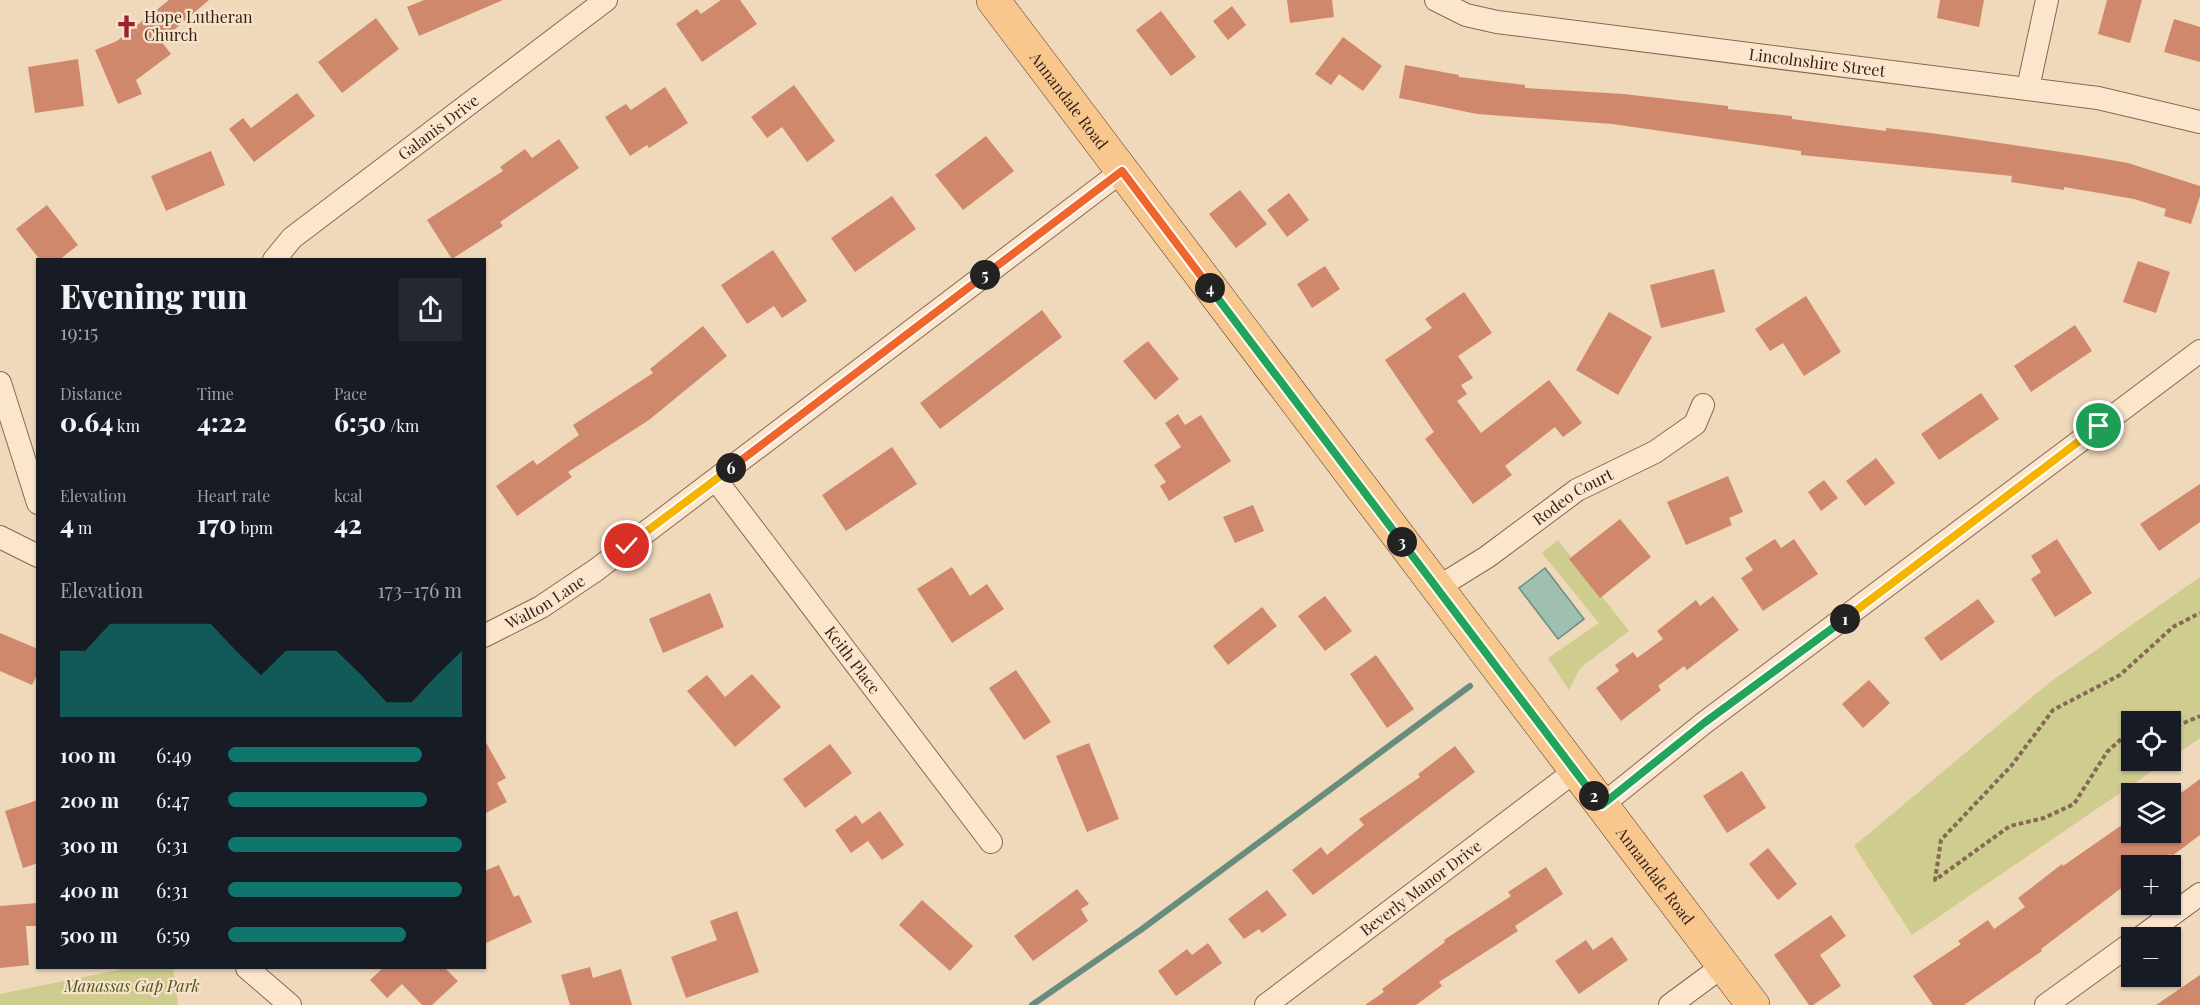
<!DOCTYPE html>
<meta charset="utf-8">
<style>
:root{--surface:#171b24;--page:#242831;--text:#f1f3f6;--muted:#9ea1a6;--accent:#0f766e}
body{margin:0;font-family:"Playfair Display",serif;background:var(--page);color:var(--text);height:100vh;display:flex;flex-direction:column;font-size:22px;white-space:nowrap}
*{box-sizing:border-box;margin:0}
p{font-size:20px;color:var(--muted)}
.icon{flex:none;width:33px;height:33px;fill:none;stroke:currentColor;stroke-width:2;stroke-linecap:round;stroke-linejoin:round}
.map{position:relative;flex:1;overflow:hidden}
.side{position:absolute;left:36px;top:258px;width:450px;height:711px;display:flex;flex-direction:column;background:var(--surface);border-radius:0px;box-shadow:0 2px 4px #0004}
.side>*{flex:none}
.fabs{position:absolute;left:2121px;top:711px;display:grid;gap:12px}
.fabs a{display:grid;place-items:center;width:60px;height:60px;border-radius:0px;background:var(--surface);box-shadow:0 2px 4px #0004;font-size:30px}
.pin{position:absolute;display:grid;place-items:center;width:51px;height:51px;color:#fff;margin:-26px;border:3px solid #fff;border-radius:50%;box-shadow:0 2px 6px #0007}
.km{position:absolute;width:30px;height:30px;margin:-15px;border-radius:50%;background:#222;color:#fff;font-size:16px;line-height:30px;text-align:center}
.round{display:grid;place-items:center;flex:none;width:63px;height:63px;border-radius:0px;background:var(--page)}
.summary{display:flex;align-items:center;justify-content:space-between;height:102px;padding:0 24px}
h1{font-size:33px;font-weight:800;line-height:45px}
.metrics{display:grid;grid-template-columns:repeat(3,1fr);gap:9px;height:102px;padding:6px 24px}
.metrics div{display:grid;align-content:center}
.metrics b{font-size:26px;font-weight:800}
.metrics small{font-size:16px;font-weight:400}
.metrics p{font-size:16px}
.chart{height:168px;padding:12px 24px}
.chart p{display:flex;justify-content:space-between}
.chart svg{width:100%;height:108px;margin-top:6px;fill:var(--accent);opacity:.7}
ul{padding:0 24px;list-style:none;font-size:20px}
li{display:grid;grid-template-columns:96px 72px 1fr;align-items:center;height:45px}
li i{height:15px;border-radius:8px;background:var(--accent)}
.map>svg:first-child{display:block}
.green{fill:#cecc8e}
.water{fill:#9fc0b1;stroke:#668d7e;stroke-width:1.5}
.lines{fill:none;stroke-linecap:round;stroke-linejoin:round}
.stream{stroke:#668d7e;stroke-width:6}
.building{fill:#d0886d}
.street-casing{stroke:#876854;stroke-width:24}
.primary-casing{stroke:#543729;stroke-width:34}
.path{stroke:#876854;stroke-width:4;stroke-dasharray:4.5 3;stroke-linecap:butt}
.street{stroke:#fbe6cd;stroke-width:22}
.primary{stroke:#f7c78e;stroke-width:33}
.split-1-casing{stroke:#fff;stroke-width:12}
.split-2-casing{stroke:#fff;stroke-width:12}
.split-3-casing{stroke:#fff;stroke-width:12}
.split-4-casing{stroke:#fff;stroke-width:12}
.split-5-casing{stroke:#fff;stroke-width:12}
.split-6-casing{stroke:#fff;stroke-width:12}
.split-7-casing{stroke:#fff;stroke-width:12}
.split-1{stroke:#f5b400;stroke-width:8}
.split-2{stroke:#22a559;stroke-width:8}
.split-3{stroke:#22a559;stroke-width:8}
.split-4{stroke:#22a559;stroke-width:8}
.split-5{stroke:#f0652b;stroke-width:8}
.split-6{stroke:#f0652b;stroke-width:8}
.split-7{stroke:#f5b400;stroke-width:8}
.labels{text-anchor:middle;stroke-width:4.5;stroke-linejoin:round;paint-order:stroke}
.poi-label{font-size:16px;fill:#35231a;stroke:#f7e3ca;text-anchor:start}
.street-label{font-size:16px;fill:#35231a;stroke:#f7e3ca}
.park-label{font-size:16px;font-style:italic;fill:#4d531f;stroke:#f7e3ca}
</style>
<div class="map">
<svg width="2200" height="1005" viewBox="0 0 2200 1005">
<rect width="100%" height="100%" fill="#f0d8ba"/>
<!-- green -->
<g class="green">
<path d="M1558 540 1629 631 1580 668 1569 690 1548 658 1599 623 1542 553Z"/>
<path d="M2200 577V738L2171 758 2170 722H2132V760L2167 761 1912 935 1854 846 2049 683Z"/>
<path d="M128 968H173L178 1005H0V994Z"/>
</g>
<!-- water -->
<path class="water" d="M1545 568 1584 619 1558 639 1519 588Z"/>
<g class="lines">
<!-- stream -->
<path class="stream" d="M1032 1005 1142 929 1470 686"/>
</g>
<!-- building -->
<g class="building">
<path d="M169 0H209L161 41 171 54 136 80 142 94 118 104 95 50 117 41Z"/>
<path d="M424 0H503L419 36 407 7Z"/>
<path d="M721 0H740L757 24 702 62 676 24 697 9 701 14Z"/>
<path d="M1287 0H1332L1334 17 1290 23Z"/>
<path d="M1940 0H1984L1979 27 1937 18Z"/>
<path d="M2107 0H2142L2130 43 2098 34Z"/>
<path d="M1232 6 1246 25 1228 40 1213 21Z"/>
<path d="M1161 11 1196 57 1171 76 1136 30Z"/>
<path d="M376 18 399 49 342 93 318 62Z"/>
<path d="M2174 19 2200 27V62L2164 52Z"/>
<path d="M1343 37 1382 66 1363 91 1339 74 1331 85 1315 74Z"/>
<path d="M78 59 84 106 35 113 28 67Z"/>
<path d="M1405 65 1459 75V77L1525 85V88L1624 94 1728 106V109L1792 116V119L1886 131V128L1931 133 2088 156 2128 163 2200 186V196L2191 224 2164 216 2166 209 2134 199 2064 187V190L2011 182 2012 176 1801 155V151L1612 124 1477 114 1399 98Z"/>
<path d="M794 85 835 141 807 162 782 127 767 138 751 117Z"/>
<path d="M665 87 688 123 649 148 647 145 630 156 605 117 626 104 631 110Z"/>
<path d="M297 93 315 116 254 162 229 129 243 118 251 128Z"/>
<path d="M986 136 1014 171 963 210 935 175Z"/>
<path d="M559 139 579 168 500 222 503 226 452 259 427 220 503 171 500 167 525 149 532 158Z"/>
<path d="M211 151 225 185 166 211 151 176Z"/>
<path d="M1240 190 1267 224 1236 248 1209 214Z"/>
<path d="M1289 193 1309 220 1287 237 1267 210Z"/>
<path d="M892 196 916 229 855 272 831 238Z"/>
<path d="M47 205 78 245 59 260H40L16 229Z"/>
<path d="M773 250 807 301 782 318 774 306 747 324 721 285Z"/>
<path d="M2138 261 2170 272 2156 313 2123 302Z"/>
<path d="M1325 266 1340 289 1312 308 1297 284Z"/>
<path d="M1714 269 1725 312 1661 328 1650 285Z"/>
<path d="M1464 292 1492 333 1458 356 1473 378 1461 385 1467 394 1457 401 1481 433 1549 380 1582 423 1563 437 1555 427 1505 466 1512 475 1473 504 1425 439 1434 432 1385 360 1432 328 1425 319Z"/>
<path d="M1806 296 1841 352 1804 376 1783 343 1770 351 1755 329Z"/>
<path d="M1042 310 1062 337 940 429 920 403Z"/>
<path d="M1609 312 1652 337 1618 395 1576 370Z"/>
<path d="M2075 325 2092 351 2031 392 2014 366Z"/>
<path d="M703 326 727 356 649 420 568 472 572 477 517 516 496 486 533 460 537 465 579 435 573 425 653 373 650 369Z"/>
<path d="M1148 341 1179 379 1155 400 1123 361Z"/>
<path d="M1981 393 1999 419 1939 460 1921 434Z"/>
<path d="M1178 414 1185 425 1201 415 1231 461 1169 501 1160 486 1166 482 1154 465 1181 447 1165 423Z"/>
<path d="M892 447 917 484 846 531 822 495Z"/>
<path d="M1876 458 1895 483 1865 506 1846 481Z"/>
<path d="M1728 476 1743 512 1729 518 1732 525 1686 545 1667 502Z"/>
<path d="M1824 480 1838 498 1821 511 1808 492Z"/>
<path d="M2200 484V522L2159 551 2140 524Z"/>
<path d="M1253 505 1264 531 1235 543 1223 517Z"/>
<path d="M1620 519 1651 557 1600 598 1569 559Z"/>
<path d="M1775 539 1781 548 1794 539 1818 574 1763 611 1741 578 1753 570 1745 558Z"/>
<path d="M2057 539 2092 593 2055 617 2031 579 2041 572 2031 556Z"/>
<path d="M952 567 970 596 987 584 1004 609 952 643 917 589Z"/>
<path d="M710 593 724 627 663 653 649 619Z"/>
<path d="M1325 596 1352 631 1325 651 1298 616Z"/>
<path d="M1713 596 1739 630 1687 670 1684 666 1658 686 1661 690 1621 721 1596 688 1619 671 1615 665 1633 652 1637 658 1663 639 1657 631 1696 600 1700 606Z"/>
<path d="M1978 599 1995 622 1941 661 1924 638Z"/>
<path d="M1262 607 1277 626 1228 665 1213 646Z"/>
<path d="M0 633 38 649V673L32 685 0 671Z"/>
<path d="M1376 655 1414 709 1387 728 1350 674Z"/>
<path d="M1016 670 1051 722 1024 740 989 688Z"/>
<path d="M752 674 781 707 735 747 687 691 707 675 725 697Z"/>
<path d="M1869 680 1890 703 1863 728 1842 704Z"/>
<path d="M484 739 506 778 497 783 507 802 484 814Z"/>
<path d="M1089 743 1119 819 1087 832 1056 756Z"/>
<path d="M830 744 852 773 805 808 783 779Z"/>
<path d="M1455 746 1475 772 1313 895 1292 870 1321 847 1327 855 1364 825 1359 819 1420 777 1418 774Z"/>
<path d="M1742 771 1766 808 1727 833 1703 796Z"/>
<path d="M2200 779V835L2172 856 2170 854 2153 866H2132V880L2041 949 2042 951 1964 1005H1933L1913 976 1961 944 1958 941 1988 920 1994 929 2025 907 2018 898 2062 864 2063 866 2129 820 2132 832H2170V801Z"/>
<path d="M38 800V863L23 868 5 811Z"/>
<path d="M880 811 904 845 882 860 868 841 851 853 835 830 856 815 862 824Z"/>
<path d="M1768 848 1797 884 1778 900 1749 864Z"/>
<path d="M499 865 514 897 519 895 532 922 484 944V871Z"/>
<path d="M1546 867 1563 894 1515 926 1518 931 1439 982 1442 986 1416 1005H1365L1384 992 1382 989 1445 942 1444 940 1511 896 1508 892Z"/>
<path d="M1077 889 1089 904 1081 909 1088 921 1033 961 1014 936Z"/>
<path d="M1267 890 1287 915 1262 933 1259 929 1244 939 1228 919Z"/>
<path d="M922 900 973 946 950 971 899 925Z"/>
<path d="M38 903V926H26L29 965 0 968V906Z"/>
<path d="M737 911 759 972 686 998 671 957 717 940 710 921Z"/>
<path d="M1831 915 1846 936 1820 955 1841 986 1813 1005H1809L1774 955Z"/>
<path d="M1612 937 1628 960 1579 994 1555 961 1586 940 1593 950Z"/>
<path d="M1208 943 1222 963 1176 996 1158 971 1187 949 1192 955Z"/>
<path d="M590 967 593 978 621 969 632 1005H570L561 975Z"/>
<path d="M383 968H445L458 981 432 1005H422L402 984 387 998 370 980Z"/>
<path d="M2200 975V1005H2156Z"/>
</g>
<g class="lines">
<defs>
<g id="street">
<path id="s1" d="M1436 0 1466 15 1497 22 2098 98 2200 122"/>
<path d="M2028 88 2047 0"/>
<path id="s2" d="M274 260 292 238 606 0"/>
<path d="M0 383 38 503"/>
<path id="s3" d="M716 480 991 842"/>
<path d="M0 537 38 556"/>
<path id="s4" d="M1437 588 1487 557 1577 490 1655 452 1695 424 1703 405"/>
<path id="s5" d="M484 636 541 607 596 570 1122 171"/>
<path d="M1602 805 1704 723 2200 351"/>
<path d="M2140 938 2200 894"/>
<path d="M247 968 290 1005"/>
<path id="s6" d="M1266 1005 1575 771"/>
<path d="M1670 1005 1723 966"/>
<path d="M2046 1005 2132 943"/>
</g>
<g id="primary">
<path id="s7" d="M993 0 1753 1005"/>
</g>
</defs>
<!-- street casing -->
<use href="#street" class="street-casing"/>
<!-- primary casing -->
<use href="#primary" class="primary-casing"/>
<!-- path -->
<g class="path">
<path d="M2140 722H2141"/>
<path d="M2132 729 2107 752 2074 804 2044 818 2010 826 1935 880 1941 840 2012 765 2053 710 2120 675 2173 627 2200 613"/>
<path d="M2170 729 2200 716"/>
</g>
<!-- street -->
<use href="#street" class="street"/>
<!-- primary -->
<use href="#primary" class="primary"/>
</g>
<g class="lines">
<defs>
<path id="split-1" d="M1845 619 2099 426"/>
<path id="split-2" d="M1594 796 1602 805 1704 723 1845 619"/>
<path id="split-3" d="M1402 542 1594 796"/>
<path id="split-4" d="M1210 288 1402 542"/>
<path id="split-5" d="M985 275 1122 171 1210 288"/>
<path id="split-6" d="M731 468 985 275"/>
<path id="split-7" d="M627 546 731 468"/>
</defs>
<!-- split-1 casing -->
<use href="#split-1" class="split-1-casing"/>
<!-- split-2 casing -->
<use href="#split-2" class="split-2-casing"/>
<!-- split-3 casing -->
<use href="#split-3" class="split-3-casing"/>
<!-- split-4 casing -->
<use href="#split-4" class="split-4-casing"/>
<!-- split-5 casing -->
<use href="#split-5" class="split-5-casing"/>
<!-- split-6 casing -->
<use href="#split-6" class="split-6-casing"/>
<!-- split-7 casing -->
<use href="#split-7" class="split-7-casing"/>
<!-- split-1 -->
<use href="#split-1" class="split-1"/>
<!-- split-2 -->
<use href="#split-2" class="split-2"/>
<!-- split-3 -->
<use href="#split-3" class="split-3"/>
<!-- split-4 -->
<use href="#split-4" class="split-4"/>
<!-- split-5 -->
<use href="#split-5" class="split-5"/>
<!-- split-6 -->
<use href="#split-6" class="split-6"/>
<!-- split-7 -->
<use href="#split-7" class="split-7"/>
</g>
<!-- icons -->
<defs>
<symbol id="church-bare" viewBox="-9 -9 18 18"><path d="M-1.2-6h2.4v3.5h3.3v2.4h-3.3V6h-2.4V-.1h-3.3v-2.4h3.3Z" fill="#992133" stroke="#f7e3ca" stroke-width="2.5" paint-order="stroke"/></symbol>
</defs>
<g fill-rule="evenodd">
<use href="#church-bare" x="110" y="10" width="33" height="33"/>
</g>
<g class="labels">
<!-- poi labels -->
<g class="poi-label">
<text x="144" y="23">Hope Lutheran<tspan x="144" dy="18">Church</tspan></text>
</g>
<!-- street labels -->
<g class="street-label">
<text dy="6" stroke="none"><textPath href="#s1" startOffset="388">Lincolnshire Street</textPath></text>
<text dy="6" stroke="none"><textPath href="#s7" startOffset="126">Annandale Road</textPath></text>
<text dy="6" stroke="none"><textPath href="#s2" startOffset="212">Galanis Drive</textPath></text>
<text dy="6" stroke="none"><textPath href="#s4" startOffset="164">Rodeo Court</textPath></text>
<text dy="6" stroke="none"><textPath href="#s5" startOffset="70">Walton Lane</textPath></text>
<text dy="6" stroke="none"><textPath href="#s3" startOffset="226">Keith Place</textPath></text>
<text dy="6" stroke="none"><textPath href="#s7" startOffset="1098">Annandale Road</textPath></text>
<text dy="6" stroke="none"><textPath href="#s6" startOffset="194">Beverly Manor Drive</textPath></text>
</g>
<!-- park labels -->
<g class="park-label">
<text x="132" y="992">Manassas Gap Park</text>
</g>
</g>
</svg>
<div class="fabs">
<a><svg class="icon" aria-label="locate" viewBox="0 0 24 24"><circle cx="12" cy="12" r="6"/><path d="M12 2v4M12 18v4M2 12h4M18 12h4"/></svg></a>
<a><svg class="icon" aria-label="layers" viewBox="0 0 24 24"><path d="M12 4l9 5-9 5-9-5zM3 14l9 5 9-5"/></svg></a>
<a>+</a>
<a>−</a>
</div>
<div class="pin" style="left:2099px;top:426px;background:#1e9e55"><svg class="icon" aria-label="arrive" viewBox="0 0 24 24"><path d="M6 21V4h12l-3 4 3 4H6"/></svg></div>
<div class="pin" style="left:627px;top:546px;background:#d93025"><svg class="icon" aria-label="check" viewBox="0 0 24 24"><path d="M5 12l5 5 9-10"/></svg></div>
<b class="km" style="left:1845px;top:619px">1</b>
<b class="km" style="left:1594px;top:796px">2</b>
<b class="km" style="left:1402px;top:542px">3</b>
<b class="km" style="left:1210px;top:288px">4</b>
<b class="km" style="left:985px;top:275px">5</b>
<b class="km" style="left:731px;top:468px">6</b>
<section class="side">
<div class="summary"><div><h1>Evening run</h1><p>19:15</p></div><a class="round"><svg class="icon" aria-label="share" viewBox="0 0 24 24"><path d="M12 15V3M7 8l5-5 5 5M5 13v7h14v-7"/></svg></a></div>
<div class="metrics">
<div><p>Distance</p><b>0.64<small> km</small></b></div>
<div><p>Time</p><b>4:22</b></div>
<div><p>Pace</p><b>6:50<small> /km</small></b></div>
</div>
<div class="metrics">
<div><p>Elevation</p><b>4<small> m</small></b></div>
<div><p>Heart rate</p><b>170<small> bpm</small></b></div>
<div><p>kcal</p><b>42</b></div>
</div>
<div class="chart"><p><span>Elevation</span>173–176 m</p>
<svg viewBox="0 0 160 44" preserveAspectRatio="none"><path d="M0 44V17L10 17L20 6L30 6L40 6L50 6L60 6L70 17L80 27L90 17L100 17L110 17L120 27L130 38L140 38L150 27L160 17V44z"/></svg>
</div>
<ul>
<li><b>100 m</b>6:49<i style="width:83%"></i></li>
<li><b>200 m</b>6:47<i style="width:85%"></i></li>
<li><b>300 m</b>6:31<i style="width:100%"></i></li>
<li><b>400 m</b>6:31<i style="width:100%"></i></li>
<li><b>500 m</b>6:59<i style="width:76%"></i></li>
</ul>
</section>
</div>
